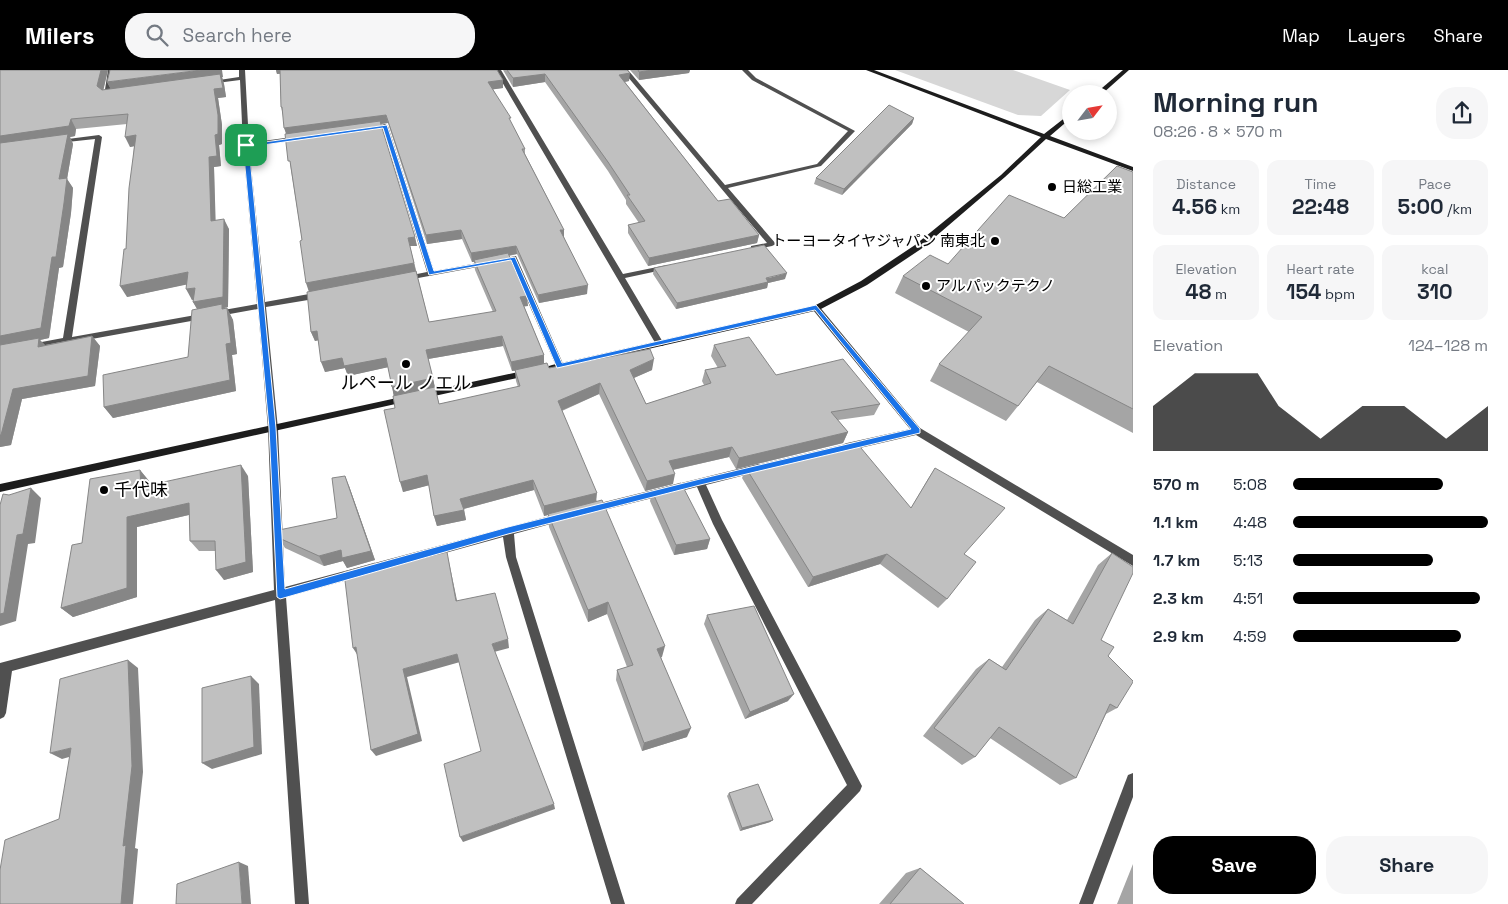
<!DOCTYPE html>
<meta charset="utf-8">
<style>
:root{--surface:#fff;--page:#f6f6f7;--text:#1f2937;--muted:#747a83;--accent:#000}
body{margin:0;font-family:"Space Grotesk","Noto Sans JP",sans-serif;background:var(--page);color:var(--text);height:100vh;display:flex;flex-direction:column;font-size:19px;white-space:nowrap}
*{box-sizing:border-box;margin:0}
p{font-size:16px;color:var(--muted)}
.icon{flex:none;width:28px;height:28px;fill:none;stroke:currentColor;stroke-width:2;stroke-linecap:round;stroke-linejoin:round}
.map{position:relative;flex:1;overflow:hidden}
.panel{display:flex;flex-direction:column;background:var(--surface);width:375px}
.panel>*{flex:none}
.needle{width:32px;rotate:59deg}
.controls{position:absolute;left:1062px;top:15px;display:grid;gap:10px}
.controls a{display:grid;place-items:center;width:55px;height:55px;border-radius:50%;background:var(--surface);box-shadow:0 2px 8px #0003;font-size:25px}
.pin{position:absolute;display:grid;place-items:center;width:42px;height:42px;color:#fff;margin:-21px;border-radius:10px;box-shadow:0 2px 8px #0006}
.round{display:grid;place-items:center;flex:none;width:52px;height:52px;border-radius:20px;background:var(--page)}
.headline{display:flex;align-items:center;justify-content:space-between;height:85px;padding:0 20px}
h1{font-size:28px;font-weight:800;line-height:38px}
.figures{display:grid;grid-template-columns:repeat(3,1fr);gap:8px;height:85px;padding:5px 20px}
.figures div{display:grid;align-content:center;border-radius:12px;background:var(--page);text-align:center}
.figures b{font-size:21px;font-weight:800}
.figures small{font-size:14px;font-weight:400}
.figures p{font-size:14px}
.chart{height:140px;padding:10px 20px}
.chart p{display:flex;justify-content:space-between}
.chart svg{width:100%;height:90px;margin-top:5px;fill:var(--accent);opacity:.7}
.cta{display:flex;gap:10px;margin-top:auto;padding:10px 20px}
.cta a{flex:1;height:58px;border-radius:20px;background:var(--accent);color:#fff;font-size:20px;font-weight:800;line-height:58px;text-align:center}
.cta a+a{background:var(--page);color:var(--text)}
ul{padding:0 20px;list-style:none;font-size:16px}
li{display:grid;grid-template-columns:80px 60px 1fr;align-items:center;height:38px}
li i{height:12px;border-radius:6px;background:var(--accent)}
header{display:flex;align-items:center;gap:30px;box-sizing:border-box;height:70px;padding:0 25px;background:var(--accent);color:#fff}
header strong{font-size:24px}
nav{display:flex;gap:28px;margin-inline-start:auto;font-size:18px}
.search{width:350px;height:45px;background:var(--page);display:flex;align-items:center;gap:12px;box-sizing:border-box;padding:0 18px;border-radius:20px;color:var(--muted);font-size:19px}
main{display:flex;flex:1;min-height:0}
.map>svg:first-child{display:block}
.green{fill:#d7d7d7}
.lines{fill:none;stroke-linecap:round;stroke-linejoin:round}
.street{fill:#505050;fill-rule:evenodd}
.secondary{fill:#1d1d1d;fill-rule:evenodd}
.wall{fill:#a5a5a5;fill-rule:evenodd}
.shaded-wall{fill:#868686}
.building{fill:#c0c0c0;stroke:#868686}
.route{fill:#1a73e8;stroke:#fff;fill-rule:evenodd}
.poi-dot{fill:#000;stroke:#fff;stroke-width:2}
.labels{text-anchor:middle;stroke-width:4;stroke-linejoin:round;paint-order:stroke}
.far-poi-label{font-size:15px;fill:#000;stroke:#fff;text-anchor:start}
.poi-label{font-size:18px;fill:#000;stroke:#fff}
</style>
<header>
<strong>Milers</strong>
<div class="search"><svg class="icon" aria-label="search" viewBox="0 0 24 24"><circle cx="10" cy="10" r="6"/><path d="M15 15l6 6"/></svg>Search here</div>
<nav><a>Map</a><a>Layers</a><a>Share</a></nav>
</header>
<main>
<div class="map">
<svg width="1133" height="834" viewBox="0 0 1133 834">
<rect width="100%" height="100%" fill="#fff"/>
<!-- green -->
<path class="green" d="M895 0H1013L1070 20 1041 46 1018 45Z"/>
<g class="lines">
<!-- street -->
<g class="street">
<path d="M108 0H114L110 24 116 25 107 28 104 26Z"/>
<path d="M239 0H245L249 73 299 66 302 68 299 70 249 76 265 232 320 222 324 225 320 228 266 237 278 359 285 517 561 443 565 444 566 447 565 450 514 464 516 487 625 834H611L506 487 503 467 286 527 309 834H295L275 530 12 601 6 643 4 647 0 649V593L274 520 268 359 258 239 31 280 27 277 31 274 63 268 95 69 58 73 57 72 60 70 99 65 102 67 72 267 257 234 243 75 240 10 209 14 206 12 239 7Z"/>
<path d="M495 0H501L623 204 667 195 671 197 667 199 625 208 664 274 663 276H657Z"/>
<path d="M622 0H628L725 115 817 94 848 61 752 10 742 0H748L756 8 855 61 821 96 728 118 776 174 772 176 751 180V176L767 173Z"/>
<path d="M385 54 388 56 434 201 516 186 564 296 563 298H557L556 296 510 191 402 211V207L427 202 383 58 368 61 365 59Z"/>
<path d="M816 235 819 236 920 358 1133 485V496L916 365 847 381 844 380 842 377 844 374 847 373 910 359 813 240 812 238Z"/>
<path d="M758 394 761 395 763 398 761 401 706 415 722 450 862 716 860 721 752 834H735L737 829 847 715 713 454 697 417 592 443 588 442 587 439 588 436 592 435Z"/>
<path d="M1133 703V727L1093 834H1079L1128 705Z"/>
</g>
<!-- secondary -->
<g class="secondary">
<path d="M866 0H874L1044 64 1071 43V48L1050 66 1133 97V101L1046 69 1005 107 921 179 867 215 819 240 552 301 549 300 548 298 549 296 552 295 814 236 861 211 915 175 1001 105 1041 67Z"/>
<path d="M1123 0H1129L1102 24H1095Z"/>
<path d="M528 300 531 301 532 303 531 305 425 328 420 325 425 322Z"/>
<path d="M406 326 409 327 411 329 409 331 0 422V414Z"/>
</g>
</g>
<!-- wall -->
<g class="wall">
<path d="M0 0H108L103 20 111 19 107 12 223 7H222L224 14 226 27 218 28 222 55V74L219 75 221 96 214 97 215 151 229 159 228 237 224 238V239L227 238 233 250 237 284 232 285 236 321 113 348 104 337 188 287 197 239 193 232 194 229 192 230 187 214 127 227 126 179 134 76 130 77 127 54 76 59 75 66 70 67 73 74 67 109 73 118 71 143 63 197 59 198 49 268 40 270 45 275 92 266 100 276 95 316 22 329 11 375 0 377Z"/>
<path d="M276 0H497L503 18 493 19 525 79V84L564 160V167L587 224 539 233 517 184 509 186 528 236H524L544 285V293L549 298 652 300 634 308 646 334 704 315 702 311 705 300 718 298 711 286 714 275 776 305 880 334 874 345 838 350 848 362 843 373 736 399 729 387 673 400V414L645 421 599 324 562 341 597 432 662 587H661L687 667 642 681 616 610 617 600 627 597 607 544 588 552 549 457 548 445 544 446 534 420 464 439 466 450 437 456 434 446 429 415 403 422 394 326 388 297 348 306 345 298 325 302 318 270 315 271 311 262 309 221 302 170 291 100 286 64 283 45 281 37 280 4H277ZM388 53 427 174 462 169 472 192H474L475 200 493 242 429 252 410 176H417L381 54ZM503 276 512 301H515L516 311 518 317 439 334 428 289Z"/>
<path d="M503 0H627L629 11 625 12 718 131 759 165 757 173 648 196 628 163V155L639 153 626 134V130L608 101 545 12 513 17Z"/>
<path d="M630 0H690L689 3 639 10Z"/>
<path d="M914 48 912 54 842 125 814 114 816 108Z"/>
<path d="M1133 102V363L1037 312 1006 351 930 311 939 294 969 262 895 223 903 206 948 194 1064 148Z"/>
<path d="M654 198 785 209 768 213 767 218 676 239 653 204Z"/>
<path d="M746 398 911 438 928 409 935 398 964 484 947 529 938 538 880 494 808 517 742 408Z"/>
<path d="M140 400 149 411V415L248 406 253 502 224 510 216 481H199L190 471 189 445 137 457V527L73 547 61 538 82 473Z"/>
<path d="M349 416 375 490 347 498 343 491 324 496 285 478 279 468 337 448Z"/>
<path d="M652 421 710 469 707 479 674 485 650 431Z"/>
<path d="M1112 483 1101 570 1108 586 1117 638 1106 644 1076 708 1060 715 990 668 975 687 962 695 923 666 976 599 989 589 1002 597 1035 550 1048 539 1067 550 1098 495Z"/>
<path d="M707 545 788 631 745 649 704 554Z"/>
<path d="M729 723 773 750 770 752 740 761 727 726Z"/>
<path d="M1133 794V834H1117Z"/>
<path d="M920 798 964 834H879L906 803Z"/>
</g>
<!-- shaded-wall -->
<g class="shaded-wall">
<path d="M101 0H108L102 26 97 16Z"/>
<path d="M201 0H222L223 7H222L224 14 226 27 218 28 222 55V74L219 75 221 96 214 97 216 162 112 22 107 12Z"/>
<path d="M276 0H282L283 3 277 4Z"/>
<path d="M652 0H690L689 3 639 10V2Z"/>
<path d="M630 3 629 11 618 13 619 5Z"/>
<path d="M545 4V12L513 17V8Z"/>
<path d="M503 10V18L489 20 488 12Z"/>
<path d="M386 45 388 53 287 66 284 58Z"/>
<path d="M914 48 912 54 842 125 844 119Z"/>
<path d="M71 49 76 59 75 66 70 67 73 74 67 109 73 118 71 143 63 197 59 198 49 268 40 270 47 278H0V266L52 187 0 77V66Z"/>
<path d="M136 65 141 75 130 77 125 67Z"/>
<path d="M224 149 229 159 228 237 224 238 228 246 227 238 233 250 237 284 232 285 236 321 113 348 104 337 230 310 199 242 193 232Z"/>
<path d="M461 160 462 169 427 174 426 165Z"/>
<path d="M560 160H564V168Z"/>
<path d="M759 165 757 173 648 196 649 188Z"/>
<path d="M415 167 417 176H410L408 168Z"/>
<path d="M516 176 517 184 472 192 471 183Z"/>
<path d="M414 193 416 202 309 222 306 213Z"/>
<path d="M188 202 194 213 127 227 120 216Z"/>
<path d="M787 203 785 209 768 213 767 218 676 239 677 233Z"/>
<path d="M588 215 587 224 539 233 538 225Z"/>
<path d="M195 218 200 228 192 230 186 219Z"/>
<path d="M527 226 528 236 521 237 520 227Z"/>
<path d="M317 261 320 270 315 271 311 262Z"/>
<path d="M92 266 100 276 95 316 22 329 11 375 0 377V365L13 319Z"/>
<path d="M502 266 503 276 428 289 426 280Z"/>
<path d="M544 285V294L512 301 511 292Z"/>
<path d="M342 288H386L389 297 348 306 345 298 325 302 321 292Z"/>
<path d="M654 289 652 300 629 310 630 300Z"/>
<path d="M433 308 435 318 394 327 392 317Z"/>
<path d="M600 313 599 324 558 342V331Z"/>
<path d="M848 362 843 373 736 399 739 388Z"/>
<path d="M732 377 729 387 667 401 669 391Z"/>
<path d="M241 395 248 406 253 502 224 510 216 500Z"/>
<path d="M140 400 149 411 150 428 141 417Z"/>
<path d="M675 404 673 414 645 421 647 411Z"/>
<path d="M427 405 430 415 403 422 400 412Z"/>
<path d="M345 406 349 416 375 490 347 498 343 491 324 496 319 486 341 480Z"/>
<path d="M533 410 534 420 463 439 460 429Z"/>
<path d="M31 418 41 428 35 473 28 474 16 551 0 556V544L17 465Z"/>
<path d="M597 423 596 433 544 446V436Z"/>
<path d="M189 433 197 443 137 457V527L73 547 61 538 127 447Z"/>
<path d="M464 440 466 450 437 456 434 446Z"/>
<path d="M710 469 707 479 674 485 676 475Z"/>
<path d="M447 482 449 492 459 540 456 531Z"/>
<path d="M887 484 880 494 808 517 813 507Z"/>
<path d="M608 532 607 544 588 552V540Z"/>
<path d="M508 569 509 578 494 582 492 574Z"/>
<path d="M665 576 662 587 654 590 657 579Z"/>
<path d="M356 577 358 586 353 578Z"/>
<path d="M457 584 460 592 407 607 422 671 376 686 371 680 403 599Z"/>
<path d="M128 590 138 598 143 702 135 778 138 779 133 834H121Z"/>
<path d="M251 606 259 614 262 684 212 699 202 693Z"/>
<path d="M794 624 788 631 745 649 750 642Z"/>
<path d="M691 658 687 667 642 681 644 673Z"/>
<path d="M71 678 83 683 62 689 50 683Z"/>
<path d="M554 734 555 739 463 772 460 767Z"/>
<path d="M773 750 770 752 740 761 742 758Z"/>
<path d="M239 792 248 796 251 834H242Z"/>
</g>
<!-- building -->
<g class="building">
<path d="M0 0H101L97 16 102 20 220 4 223 18 214 19 218 45V64L215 65 217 86 209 87 211 151 224 149 223 227 193 232 195 218 186 219 188 202 120 216 124 179H126L129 118 136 65 125 67 128 44 71 49 69 56 0 66Z"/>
<path d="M110 0H201L107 12Z"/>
<path d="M280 0H497L503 10 488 12 511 48H509L525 79H522L564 160H560L588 215 538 225 516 176 471 183 461 160 426 165 386 45 284 58 282 37H281Z"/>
<path d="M507 0H627L630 3 619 5 718 131 730 129 759 165 649 188 628 155 645 151 627 125H630L608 92 545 4 513 8Z"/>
<path d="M638 0H652L639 2Z"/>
<path d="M889 35 914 48 844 119 816 108Z"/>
<path d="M380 51 415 167 408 168 414 193 306 213 300 171 302 170 290 91H288L285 64Z"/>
<path d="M68 64 59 109 67 108 64 133 56 187H52L41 258 0 266V73Z"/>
<path d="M1117 96 1133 102V339L1049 296 1018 336 939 294 982 247 903 206 930 185 948 194 1009 125 1064 148Z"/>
<path d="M764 175 787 203 766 208 768 212 677 233 654 198Z"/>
<path d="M508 183 527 226 520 227 544 285 511 292 502 266 426 280 433 308 392 317 386 288 344 296 342 288 321 292 317 261 311 262 307 222 416 201 429 252 496 241 474 190Z"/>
<path d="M222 234V239L227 238 231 273 226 274 230 310 104 337 103 305 188 287 192 240Z"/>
<path d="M92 266 88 306 13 319 1 365H0V275L39 268 38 277Z"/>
<path d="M749 267 776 305 843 289 880 334 831 342 848 362 739 388 732 377 669 391 675 404 647 411 600 313 558 331 597 423 544 436 533 410 460 429 464 440 434 446 427 405 400 412 384 340 395 338 393 326 435 317 439 334 520 316 515 300 547 293 549 298 650 279 654 289 630 300 646 334 711 313 705 300 726 296 714 275Z"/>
<path d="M856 372 911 438 935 398 1005 438 964 484 976 492 947 529 887 484 813 507 746 398Z"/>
<path d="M241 395 246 492 216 500 215 471H190L189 433 127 447V518L61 538 72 475 82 473 90 409 140 400 141 417Z"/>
<path d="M345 406 371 481 342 488 341 480 319 486 279 468V460L337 448 332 408Z"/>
<path d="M681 413 710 469 676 475 652 421Z"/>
<path d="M31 418 23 464 17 465 4 543 0 544V435L3 424 9 425Z"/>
<path d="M602 430 665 576 657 579 691 658 644 673 617 600 633 595 608 532 588 540 548 444Z"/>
<path d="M447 482 456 531 495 523 508 569 492 574 554 734 460 767 444 694 481 681 457 584 403 599 418 664 371 680 356 577 353 578 344 502 375 493 377 499Z"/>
<path d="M1112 483 1133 497V503L1101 570 1114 577 1108 586 1133 611V612L1117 638 1110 634 1076 708 999 657 975 687 934 658 989 589 1006 600 1048 539 1073 554Z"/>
<path d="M754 536 794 624 750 642 707 545Z"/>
<path d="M128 590 132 696 123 776 126 775 121 834H0V800L5 770 59 749 71 678 50 683 60 609Z"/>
<path d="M251 606 254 677 202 693V618Z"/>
<path d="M758 714 773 750 742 758 729 723Z"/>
<path d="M239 792 242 834H176L177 814Z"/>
<path d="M920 798 964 834H890Z"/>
</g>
<!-- route -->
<path class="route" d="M387 55 434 201 515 187 562 293 816 235 920 359V363L700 415 508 464 280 529 277 527 269 358 243 75ZM383 58 429 205 511 190 557 298 815 240 911 359 700 409 508 457 285 519 276 358 249 77Z"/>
<!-- markers -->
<g class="poi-dot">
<circle cx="1052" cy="117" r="5"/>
<circle cx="995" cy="171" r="5"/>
<circle cx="926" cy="216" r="5"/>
<circle cx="406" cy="294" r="5"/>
<circle cx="104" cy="420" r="5"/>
</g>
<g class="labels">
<!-- far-poi labels -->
<g class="far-poi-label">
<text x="1062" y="122">日総工業</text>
<text x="985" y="176" text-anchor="end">トーヨータイヤジャパン 南東北</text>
<text x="936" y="221">アルパックテクノ</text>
</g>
<!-- poi labels -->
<g class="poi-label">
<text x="406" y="319">ルペール ノエル</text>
<text x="114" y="426" text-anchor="start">千代味</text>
</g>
</g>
</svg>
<div class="controls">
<a><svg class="needle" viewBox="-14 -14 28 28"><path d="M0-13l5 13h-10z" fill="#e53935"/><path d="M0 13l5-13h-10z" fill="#747a83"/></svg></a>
</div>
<div class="pin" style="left:246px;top:75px;background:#1e9e55"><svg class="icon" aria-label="arrive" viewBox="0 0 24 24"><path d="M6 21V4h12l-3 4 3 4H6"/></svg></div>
</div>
<section class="panel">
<div class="headline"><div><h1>Morning run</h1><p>08:26 · 8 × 570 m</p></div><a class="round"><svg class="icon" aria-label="share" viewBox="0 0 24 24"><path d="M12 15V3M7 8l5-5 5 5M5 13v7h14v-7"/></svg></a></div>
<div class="figures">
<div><p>Distance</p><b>4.56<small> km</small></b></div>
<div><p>Time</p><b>22:48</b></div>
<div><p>Pace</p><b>5:00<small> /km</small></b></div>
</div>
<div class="figures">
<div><p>Elevation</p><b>48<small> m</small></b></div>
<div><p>Heart rate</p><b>154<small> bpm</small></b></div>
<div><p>kcal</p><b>310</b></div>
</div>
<div class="chart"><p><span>Elevation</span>124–128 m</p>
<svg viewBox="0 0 160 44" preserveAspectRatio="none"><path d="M0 44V22L10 14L20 6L30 6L40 6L50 6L60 22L70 30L80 38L90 30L100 22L110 22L120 22L130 30L140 38L150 30L160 22V44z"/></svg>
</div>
<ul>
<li><b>570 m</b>5:08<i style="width:77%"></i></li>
<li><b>1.1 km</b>4:48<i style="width:100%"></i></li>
<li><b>1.7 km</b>5:13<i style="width:72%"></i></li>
<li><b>2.3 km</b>4:51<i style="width:96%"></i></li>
<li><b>2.9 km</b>4:59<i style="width:86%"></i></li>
</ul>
<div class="cta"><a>Save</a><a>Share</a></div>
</section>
</main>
